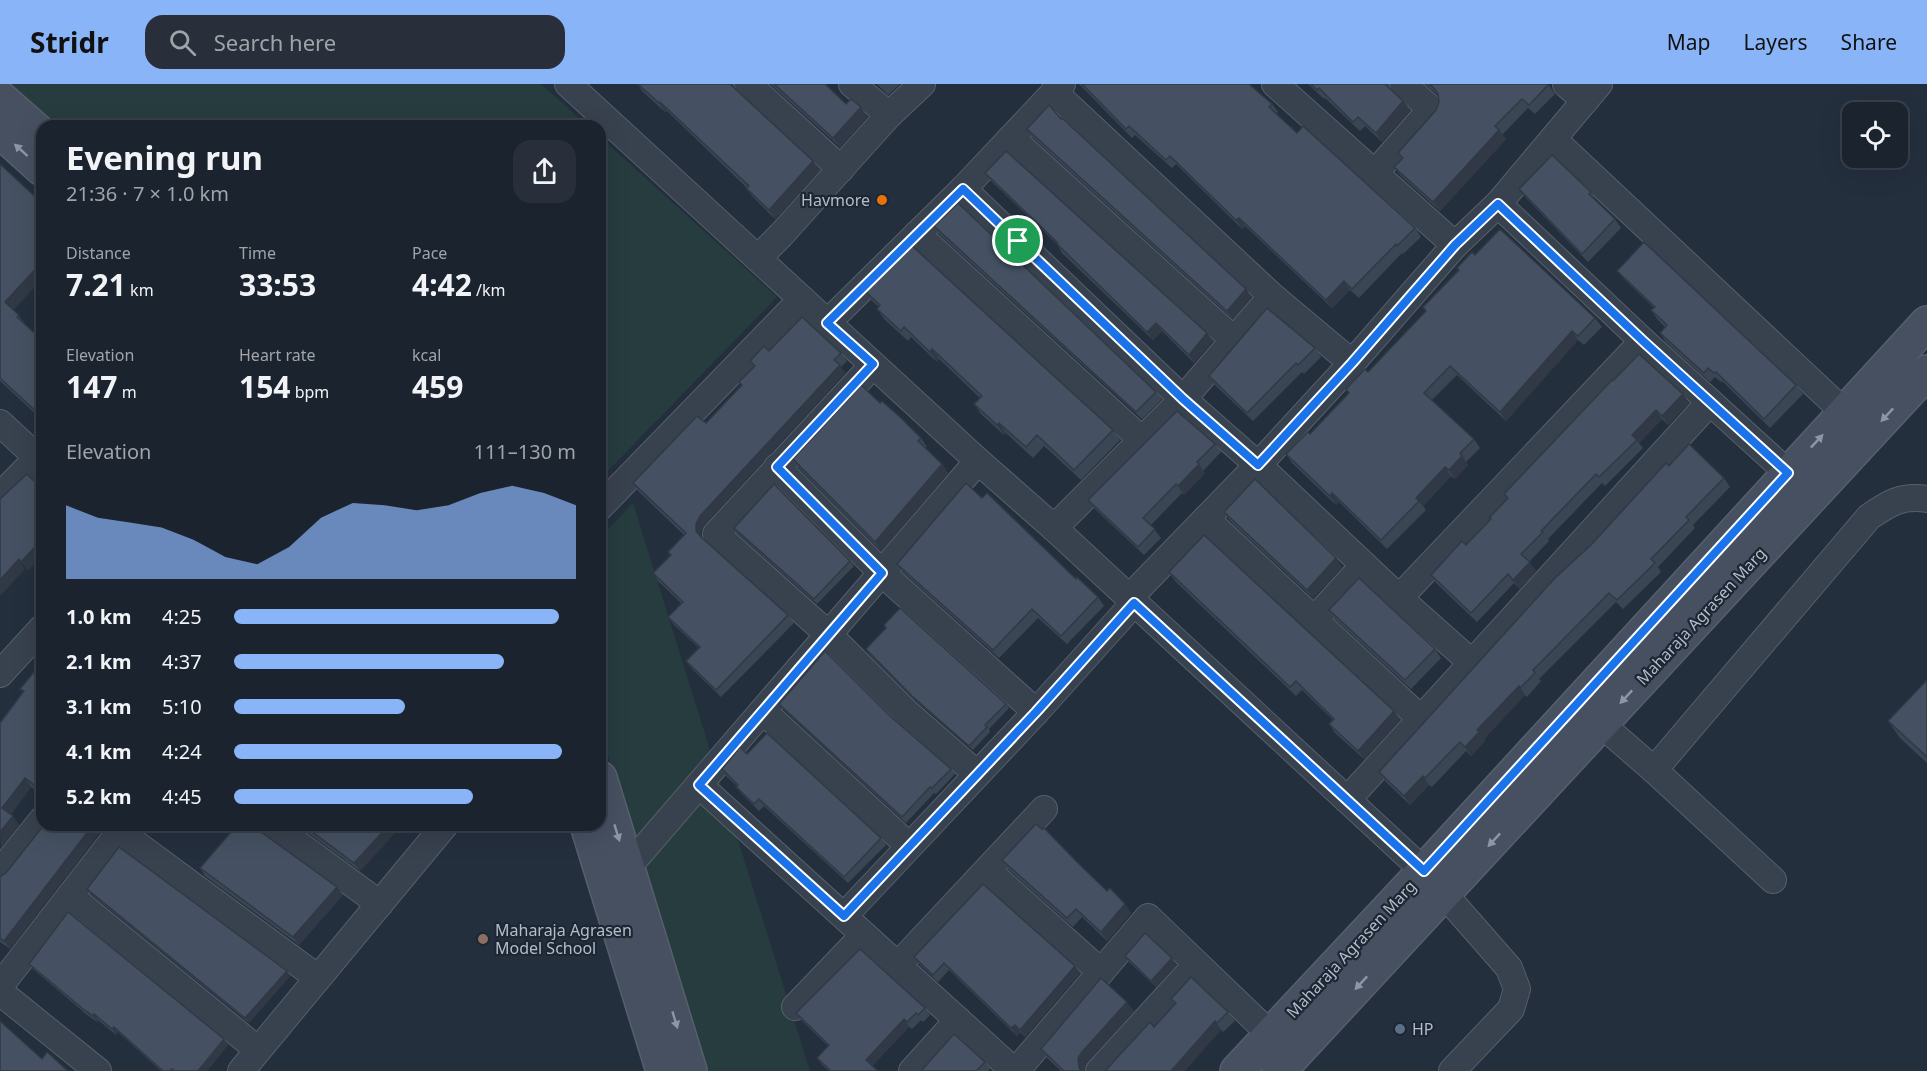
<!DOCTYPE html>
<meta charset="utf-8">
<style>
:root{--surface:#1b232e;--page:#282f3a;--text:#f1f3f6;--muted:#a0a4aa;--line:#39404a;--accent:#8ab4f8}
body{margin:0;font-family:"Noto Sans",sans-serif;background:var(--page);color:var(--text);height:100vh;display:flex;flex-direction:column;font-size:22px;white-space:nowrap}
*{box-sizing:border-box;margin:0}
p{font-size:20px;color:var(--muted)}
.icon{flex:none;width:33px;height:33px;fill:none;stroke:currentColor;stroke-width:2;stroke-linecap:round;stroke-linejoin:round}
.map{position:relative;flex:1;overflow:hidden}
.side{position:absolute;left:36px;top:36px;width:570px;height:711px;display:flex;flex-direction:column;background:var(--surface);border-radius:18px;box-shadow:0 6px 24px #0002,0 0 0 2px var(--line)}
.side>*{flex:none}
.controls{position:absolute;left:1842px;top:18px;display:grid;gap:12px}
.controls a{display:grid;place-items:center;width:66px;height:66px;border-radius:12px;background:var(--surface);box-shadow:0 6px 24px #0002,0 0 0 2px var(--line);font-size:30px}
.pin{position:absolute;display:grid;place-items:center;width:51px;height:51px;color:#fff;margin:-26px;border:3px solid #fff;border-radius:50%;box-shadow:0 2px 6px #0007}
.round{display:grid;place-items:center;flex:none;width:63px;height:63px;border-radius:18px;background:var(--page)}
.headline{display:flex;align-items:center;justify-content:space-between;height:102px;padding:0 30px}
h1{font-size:33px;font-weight:700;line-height:45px}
.stats{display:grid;grid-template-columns:repeat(3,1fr);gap:9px;height:102px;padding:6px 30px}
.stats div{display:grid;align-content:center}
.stats b{font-size:30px;font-weight:700}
.stats small{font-size:16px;font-weight:400}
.stats p{font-size:16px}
.chart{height:168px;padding:12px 30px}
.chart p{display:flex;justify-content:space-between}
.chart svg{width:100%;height:108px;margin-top:6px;fill:var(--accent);opacity:.7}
ul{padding:0 30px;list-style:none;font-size:20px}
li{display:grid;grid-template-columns:96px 72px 1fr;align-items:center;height:45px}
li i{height:15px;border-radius:8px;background:var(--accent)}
header{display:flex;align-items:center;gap:36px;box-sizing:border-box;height:84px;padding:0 30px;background:var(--accent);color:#111}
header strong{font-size:28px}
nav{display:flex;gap:33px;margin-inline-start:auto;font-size:21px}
.search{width:420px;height:54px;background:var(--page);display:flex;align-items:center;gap:15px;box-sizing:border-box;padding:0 21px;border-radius:18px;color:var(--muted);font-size:22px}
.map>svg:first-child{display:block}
.green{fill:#263c3f}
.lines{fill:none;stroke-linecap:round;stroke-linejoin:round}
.street-casing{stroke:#565f6c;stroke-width:28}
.secondary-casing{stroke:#565f6c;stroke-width:36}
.street{stroke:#38414e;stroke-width:26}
.secondary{stroke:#465061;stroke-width:33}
.wall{fill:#3b4654}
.shaded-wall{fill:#303945}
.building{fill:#455162;stroke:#303945;stroke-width:1.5}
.oneway{fill:#8e96a5}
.route-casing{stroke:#fff;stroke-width:12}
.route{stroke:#1a73e8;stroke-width:8}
.food-dot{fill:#e8710a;stroke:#1d2633;stroke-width:2}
.education-dot{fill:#8d6e63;stroke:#1d2633;stroke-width:2}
.service-dot{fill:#5c6f8a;stroke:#1d2633;stroke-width:2}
.labels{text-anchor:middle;stroke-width:4.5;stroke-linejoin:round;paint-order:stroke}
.poi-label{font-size:16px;fill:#b4bcc9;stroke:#1d2633;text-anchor:start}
.street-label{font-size:16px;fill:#b4bcc9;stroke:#1d2633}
</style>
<header>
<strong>Stridr</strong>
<div class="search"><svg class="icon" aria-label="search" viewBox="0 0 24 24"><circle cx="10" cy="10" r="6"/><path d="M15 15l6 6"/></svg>Search here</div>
<nav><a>Map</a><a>Layers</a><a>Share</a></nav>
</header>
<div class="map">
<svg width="1927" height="987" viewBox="0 0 1927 987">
<rect width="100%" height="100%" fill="#242f3e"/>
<!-- green -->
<g class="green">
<path d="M5 0H541L588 42H53Z"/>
<path d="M600 53 777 213 600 395Z"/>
<path d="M633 419 810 987H707L600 646V453Z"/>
</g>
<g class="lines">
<defs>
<g id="street">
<path d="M568 0 978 377 1054 444 1424 787 1509 884 1517 905 1511 925 1452 987"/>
<path d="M748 0 841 85"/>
<path d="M852 0 889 31"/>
<path d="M1275 0 1455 161"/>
<path d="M1566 0 1585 17"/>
<path d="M1054 8 1272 212 1352 279"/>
<path d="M1011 54 1234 256"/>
<path d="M1553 55 1844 328"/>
<path d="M1375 89 1431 25 1403 0"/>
<path d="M963 105 1183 315 1258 381 1399 514 1471 578"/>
<path d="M1498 120 1643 257 1788 389"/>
<path d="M917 150 1142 356"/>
<path d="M758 174 781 151 889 31 922 0"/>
<path d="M827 239 963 105 1062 0"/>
<path d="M873 281 716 450 828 550 905 627 977 690"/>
<path d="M0 339 42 378"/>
<path d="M777 383 882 489 1036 628"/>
<path d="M0 412 42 369"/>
<path d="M600 423 802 215"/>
<path d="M1206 435 1420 634"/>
<path d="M1054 444 1183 315 1272 212"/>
<path d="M1129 514 1258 381 1352 279 1455 161 1498 120 1599 0"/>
<path d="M1399 514 1643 257"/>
<path d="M1314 536 1364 481"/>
<path d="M0 590 42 544"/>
<path d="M763 627 909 762"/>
<path d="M1601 640 1654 686 1869 433C1889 419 1902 411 1927 415"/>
<path d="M1654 686 1773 796"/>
<path d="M699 701 1014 987"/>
<path d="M1347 716 1710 318"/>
<path d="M272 741 380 820"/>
<path d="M120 748 318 894"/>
<path d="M628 783 978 377"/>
<path d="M987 786 1101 888"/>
<path d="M0 788 42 736"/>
<path d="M70 812 258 966"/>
<path d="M844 832 1036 628 1134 519"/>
<path d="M898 881 1044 725"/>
<path d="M0 902 125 741"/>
<path d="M0 908 98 987"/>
<path d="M795 923 864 851"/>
<path d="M241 987 445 741"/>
<path d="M912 987 958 936"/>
<path d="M1016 987 1148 833 1271 951"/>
<path d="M1099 987 1197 880"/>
</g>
<g id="secondary">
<path d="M0 14 42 51"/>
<path d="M0 47 42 85"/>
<path d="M600 694 690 987"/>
<path d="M587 741 663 987"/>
<path d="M1237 987 1424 787 1927 239"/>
<path d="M1279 987 1927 288"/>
</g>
</defs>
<!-- street casing -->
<use href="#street" class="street-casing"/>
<!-- secondary casing -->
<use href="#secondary" class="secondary-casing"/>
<!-- street -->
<use href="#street" class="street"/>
<!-- secondary -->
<use href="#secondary" class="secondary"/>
</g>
<!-- wall -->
<g class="wall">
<path d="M638 0H734V4L820 86 775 135 753 113 746 104H747L667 27 665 28 642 7Z"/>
<path d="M770 0H825L846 20 867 33 840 63Z"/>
<path d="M877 0H900L888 11Z"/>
<path d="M1079 0H1249L1272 20 1278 28 1276 30 1297 49 1415 144 1421 153 1403 170 1402 169 1359 214 1350 206 1332 224 1245 142 1242 145 1176 80 1172 84 1135 51 1132 54Z"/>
<path d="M1308 0H1389V4L1403 17 1410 26 1382 58 1365 42 1360 47 1325 14 1324 15Z"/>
<path d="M1425 0H1548L1555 10 1535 30 1528 24 1502 51 1506 55 1440 127 1401 92 1394 83 1402 75 1398 69 1436 26 1439 18V12Z"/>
<path d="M1061 35 1246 205 1251 213 1233 235 1032 53 1027 45Z"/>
<path d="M0 80 14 226 26 241 42 256V336L0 297Z"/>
<path d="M985 89 1207 249 1213 257 1194 279 1162 247 1153 256 1062 169 1057 160 991 97Z"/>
<path d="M1519 105 1591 108 1597 118 1615 135 1621 144 1588 178 1526 114Z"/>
<path d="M934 142 1156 308 1162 315 1142 335 939 150Z"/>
<path d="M1475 171 1595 234 1602 243 1584 261 1578 256 1506 337 1457 291 1432 316 1474 355 1480 364 1466 378 1468 381 1455 395 1451 392 1423 422 1426 426 1387 465 1339 418 1336 421 1292 379 1286 370 1310 350 1349 309 1346 305 1368 288 1426 228 1423 223Z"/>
<path d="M1617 187 1796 301 1803 310 1770 344 1722 297 1721 298 1715 293 1710 298 1666 258 1660 249 1665 243 1657 235 1651 226 1654 224 1624 195Z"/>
<path d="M864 206 1113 346 1120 356 1081 396 1044 362 1033 374 1006 349 1004 351 981 330 974 320 980 314 939 275 937 278 911 253 908 257 884 235 877 225 879 223 871 216Z"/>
<path d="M1315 264 1321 273 1304 290 1302 288 1253 337 1215 301 1209 292Z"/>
<path d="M841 269 847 277 841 283 845 289 705 440 701 447 702 455 788 531 794 539 721 613 692 585 686 577 699 564 674 541 668 533 681 519 658 497 653 489 670 471 668 468 684 451 638 407 633 399 706 339 741 301 739 298 754 283 750 277Z"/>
<path d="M1613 297 1689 319 1668 341 1662 335 1639 359 1643 364 1605 402 1602 399 1548 455 1549 457 1529 478 1536 487 1520 505 1514 499 1477 538 1437 500 1431 491 1466 461 1491 436 1507 415 1504 410Z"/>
<path d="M880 319 921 354 927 363 925 364 942 380 948 389 881 467 798 383 793 375Z"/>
<path d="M1215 360 1221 368 1203 387 1205 389 1184 411 1182 409 1151 441 1161 454 1144 471 1095 425 1088 416Z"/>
<path d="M1669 382 1724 394 1730 403 1693 441 1695 444 1658 483 1661 488 1623 525 1616 518 1539 595 1541 597 1527 613 1525 611 1484 655 1485 657 1471 672 1466 667 1432 703 1429 701 1410 721 1385 697 1379 688 1591 461Z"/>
<path d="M982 414 1098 513 1104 522 1067 560 1038 534 999 574 903 488 897 480Z"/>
<path d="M1224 428 1342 483 1313 514 1230 437Z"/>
<path d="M734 444 850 477 854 482 817 520 737 449Z"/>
<path d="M1169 488 1394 627 1400 636 1364 675 1335 649 1329 640 1333 636 1302 606 1296 612 1175 497Z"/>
<path d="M1329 526 1435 565 1441 574 1411 605 1335 535Z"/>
<path d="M884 541 1006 620 1009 624 989 645 990 648 973 666 915 616 869 570 866 565 886 545Z"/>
<path d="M42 582V711L31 703 11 730 19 741 1 763 0 639 23 608 20 605Z"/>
<path d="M1927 596V679L1900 654 1888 637Z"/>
<path d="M779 620 951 685 955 690 936 710 934 709 906 739 784 626Z"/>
<path d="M747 670 881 754 886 761 848 799 764 722 759 727 741 709 736 703 737 702 726 692 722 685Z"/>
<path d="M237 741H257L258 745 337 803 343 811 299 861 205 792 200 784Z"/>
<path d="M297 741H402L360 787Z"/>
<path d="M1002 776 1077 778 1107 807 1125 820 1131 829 1107 857 1082 833 1073 843 1008 785Z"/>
<path d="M6 789 10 865 0 858V793Z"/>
<path d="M87 805 290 892 249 939 91 810Z"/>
<path d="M1125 872 1176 881 1156 903 1129 878Z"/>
<path d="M914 873 1080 889 1025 953 1020 948 1017 952 949 886 938 898 919 880Z"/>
<path d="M29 880 224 955 228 961 207 987H161L118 948 116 951 98 936 97 938 86 930 33 885Z"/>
<path d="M1171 915 1228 928 1235 937 1223 948 1221 946 1154 943 1175 920Z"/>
<path d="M925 924 930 931 923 938 921 936 912 945 909 943 872 982 878 987H829L822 981 817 974 828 962 801 936 796 929Z"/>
<path d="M1134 927 1088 977 1085 983V987H1061L1047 974 1041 965Z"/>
<path d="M985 978 990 985 988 987H921Z"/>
</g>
<!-- shaded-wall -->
<g class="shaded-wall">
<path d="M1403 17 1410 26 1382 58 1376 49Z"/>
<path d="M660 18 667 27 665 28 659 19Z"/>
<path d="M861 23 867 33 840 63 833 54Z"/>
<path d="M1499 46 1506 55 1440 127 1433 118Z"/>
<path d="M813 77 820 86 775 135 769 126Z"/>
<path d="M1239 134 1245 142 1242 145 1236 136Z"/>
<path d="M42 178V195L12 228 5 218Z"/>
<path d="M1344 197 1350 206 1332 224 1326 216Z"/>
<path d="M1246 205 1251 213 1233 235 1227 227Z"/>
<path d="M1156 239 1162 247 1153 256 1147 248Z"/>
<path d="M1572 247 1578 256 1506 337 1500 328Z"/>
<path d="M1207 249 1213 257 1194 279 1189 271Z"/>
<path d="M932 265 939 275 937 278 930 268Z"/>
<path d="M840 281 845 289 705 440 701 447 702 455 696 447V440L700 432Z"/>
<path d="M1683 310 1689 319 1668 341 1662 332Z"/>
<path d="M1656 326 1662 335 1639 359 1632 351Z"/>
<path d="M999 339 1006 349 1004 351 997 341Z"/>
<path d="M1462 372 1468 381 1455 395 1449 386Z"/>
<path d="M942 380 948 389 881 467 875 458Z"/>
<path d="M1199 380 1205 389 1184 411 1178 402Z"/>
<path d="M1445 383 1451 392 1423 422 1416 414Z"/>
<path d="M1332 409 1339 418 1336 421 1330 412Z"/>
<path d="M42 455V472L28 487 21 478Z"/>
<path d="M1336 474 1342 483 1313 514 1307 506Z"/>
<path d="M19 475 25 485 0 512V496Z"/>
<path d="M1530 478 1536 487 1520 505 1513 496Z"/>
<path d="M1519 602 1525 611 1484 655 1485 657 1471 672 1465 663 1477 646Z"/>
<path d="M1394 627 1400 636 1364 675 1358 667Z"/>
<path d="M1423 692 1429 701 1410 721 1404 712Z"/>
<path d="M25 694 31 703 9 733 2 724Z"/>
<path d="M13 732 19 741 1 763 0 748Z"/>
<path d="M93 741H106L10 865 4 857Z"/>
<path d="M389 741H402L360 787 354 779Z"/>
<path d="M337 803 343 811 299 861 293 853Z"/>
<path d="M1125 820 1131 829 1107 857 1101 848Z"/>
<path d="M1172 874 1176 881 1156 903 1151 897Z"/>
<path d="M1075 882 1080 889 1025 953 1020 946Z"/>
<path d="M287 887 290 892 249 939 245 934Z"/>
<path d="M1127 918 1134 927 1088 977 1085 983V987H1081L1079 983 1078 974 1082 968Z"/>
<path d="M94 930 98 936 97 938 93 932Z"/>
<path d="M904 935 909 943 871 983 866 976Z"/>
<path d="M1215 937 1221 946 1185 987H1171Z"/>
<path d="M1015 941 1020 948 1017 952 1011 944Z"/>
<path d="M114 943 118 948 116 951 112 945Z"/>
<path d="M224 955 228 961 207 987H198Z"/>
</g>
<!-- building -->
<g class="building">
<path d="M638 0H730L813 77 769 126 746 104 749 102 660 18 659 19Z"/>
<path d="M774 0H825L846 20 851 15 861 23 833 54Z"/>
<path d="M1082 0H1249L1272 20 1269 23 1297 49 1303 42 1415 144 1397 162 1396 160 1352 205 1344 197 1326 216 1239 134 1236 136 1170 72 1166 76 1129 42 1126 45Z"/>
<path d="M1311 0H1385L1403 17 1376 49 1358 33 1353 38 1319 4 1317 6Z"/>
<path d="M1429 0H1548V1L1529 21 1522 15 1495 42 1499 46 1433 118 1394 83 1403 74 1398 69 1436 26 1439 18 1438 10 1435 5Z"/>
<path d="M1049 21 1061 35 1062 34 1246 205 1227 227 1027 45Z"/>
<path d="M1006 67 1207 249 1189 271 1156 239 1147 248 1057 160 1058 159 985 89Z"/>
<path d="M1552 71 1591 108 1589 110 1615 135 1582 170 1519 105Z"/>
<path d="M0 80 42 119V178L5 218 19 231 17 233 42 256V333L0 294Z"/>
<path d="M958 119 1156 308 1136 328 934 142Z"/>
<path d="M1500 145 1595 234 1578 252 1572 247 1500 328 1450 282 1424 309 1474 355 1460 369 1462 372 1449 386 1445 383 1416 414 1419 417 1381 456 1332 409 1330 412 1286 370 1308 348 1310 350 1349 309 1346 305 1365 285 1368 288 1426 227 1423 223 1459 186 1457 184 1472 168 1475 171Z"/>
<path d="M1644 158 1796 301 1764 335 1716 288 1714 289 1708 284 1704 289 1660 249 1667 241 1651 226 1655 223 1617 187Z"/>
<path d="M911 161 1113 346 1074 386 1037 351 1026 363 999 339 997 341 974 320 982 312 932 265 930 268 904 243 901 247 877 225 880 221 864 206Z"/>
<path d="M1267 224 1315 264 1298 281 1296 279 1247 329 1209 292Z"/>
<path d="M802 233 841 269 834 276 840 281 700 432 696 440V447L701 453 788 531 716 606 686 577 700 563 668 533 683 518 653 489 671 471 668 468 686 449 633 399 697 332 706 339 742 301 739 298 755 282 750 277 764 262 769 267Z"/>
<path d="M1639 270 1683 310 1662 332 1656 326 1632 351 1637 356 1599 393 1596 390 1541 447 1543 448 1521 470 1530 478 1513 496 1508 490 1471 529 1431 491 1462 457 1466 461 1491 435 1489 434 1508 414 1504 410 1612 296 1613 297Z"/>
<path d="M861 301 880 319 882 317 901 334 921 354 918 357 942 380 875 458 793 375Z"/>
<path d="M1177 327 1215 360 1197 378 1199 380 1178 402 1176 400 1143 434 1155 445 1138 463 1088 416Z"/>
<path d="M1689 360 1724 394 1686 433 1689 436 1651 475 1655 479 1617 516 1609 509 1533 586 1535 589 1520 604 1519 602 1477 646 1479 648 1465 663 1460 658 1425 694 1423 692 1404 712 1379 688 1554 495 1591 461 1666 379 1669 382Z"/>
<path d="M27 390 42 405V450L40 452 42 455 21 478 19 475 0 496V415Z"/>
<path d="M1255 395 1336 474 1307 506 1224 428Z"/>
<path d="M966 399 982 414 987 409 1076 495 1077 493 1098 513 1061 552 1032 525 993 566 897 480Z"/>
<path d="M774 400 850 477 814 515 734 444Z"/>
<path d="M1204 451 1394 627 1358 667 1329 640 1334 635 1296 597 1290 603 1169 488Z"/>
<path d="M1359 494 1435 565 1405 596 1329 526Z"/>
<path d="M900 524 1006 620 985 641 987 643 969 662 912 612 866 565 886 544 884 541Z"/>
<path d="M825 567 890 632 951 685 932 704 930 703 902 733 779 620Z"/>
<path d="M42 582V707L25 694 2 724 13 732 0 748V639L24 607 20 605 37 584 39 586Z"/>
<path d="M1927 596V673L1888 637Z"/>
<path d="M767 649 881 754 844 793 759 715 754 720 736 703 738 701 722 685 740 663 747 670Z"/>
<path d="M1036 740 1042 745 1044 744 1077 778 1107 807 1110 804 1125 820 1101 848 1076 825 1067 834 1002 776Z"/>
<path d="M44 741H93L4 857 0 854V793L6 789Z"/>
<path d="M237 741H254L257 745 337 803 293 853 200 784Z"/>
<path d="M303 741H389L354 779Z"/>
<path d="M119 763 287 887 245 934 87 805Z"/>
<path d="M983 800 1075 882 1020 946 1015 941 1011 944 944 879 933 891 914 873Z"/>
<path d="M68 828 224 955 198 987H175L172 985 170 987H163L114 943 112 945 94 930 93 932 82 924 29 880Z"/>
<path d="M1145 849 1172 874 1151 897 1125 872Z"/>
<path d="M860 865 925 924 918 931 916 929 907 938 904 935 866 976 878 987H831L817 974 829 961 796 929Z"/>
<path d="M1191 893 1228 928 1217 939 1215 937 1171 987H1105L1150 938 1154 943 1176 919 1171 915Z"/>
<path d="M1101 894 1127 918 1082 968 1078 974 1079 983 1081 987H1064L1041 965Z"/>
<path d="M0 937 42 975 47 968 68 987H0Z"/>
<path d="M954 950 985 978 976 987H921Z"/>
</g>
<!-- one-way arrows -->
<defs><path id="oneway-solid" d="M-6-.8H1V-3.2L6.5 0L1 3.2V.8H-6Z" transform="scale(1.5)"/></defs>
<g class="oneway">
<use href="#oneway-solid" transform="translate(21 66) rotate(-138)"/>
<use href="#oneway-solid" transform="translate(1887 331) rotate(133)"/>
<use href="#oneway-solid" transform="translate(1817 357) rotate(-47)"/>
<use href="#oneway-solid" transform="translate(1626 613) rotate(133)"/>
<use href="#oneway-solid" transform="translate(617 749) rotate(73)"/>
<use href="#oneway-solid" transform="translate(1494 756) rotate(133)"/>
<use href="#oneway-solid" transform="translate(1361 899) rotate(133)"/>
<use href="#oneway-solid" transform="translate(675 936) rotate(73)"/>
</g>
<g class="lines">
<defs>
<path id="route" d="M963 105 1183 315 1258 381 1352 279 1455 161 1498 120 1643 257 1788 389 1424 787 1134 519 1036 628 844 832 699 701 882 489 777 383 873 280 827 239Z"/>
</defs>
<!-- route casing -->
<use href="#route" class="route-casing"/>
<!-- route -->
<use href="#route" class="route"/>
</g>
<!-- markers -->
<circle class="food-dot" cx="882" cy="116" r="6"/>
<circle class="education-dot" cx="483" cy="855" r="6"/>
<circle class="service-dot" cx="1400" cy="945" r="6"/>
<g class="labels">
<!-- poi labels -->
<g class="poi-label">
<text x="870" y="122" text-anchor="end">Havmore</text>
<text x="495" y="852">Maharaja Agrasen<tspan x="495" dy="18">Model School</tspan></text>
<text x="1412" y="951">HP</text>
</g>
<!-- street labels -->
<g class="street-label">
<text transform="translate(1701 532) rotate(-47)" y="6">Maharaja Agrasen Marg</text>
<text transform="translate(1351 865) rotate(-47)" y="6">Maharaja Agrasen Marg</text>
</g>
</g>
</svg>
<div class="controls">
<a><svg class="icon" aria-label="locate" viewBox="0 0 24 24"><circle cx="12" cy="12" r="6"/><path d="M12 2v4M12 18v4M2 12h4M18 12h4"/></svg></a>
</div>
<div class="pin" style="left:1018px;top:157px;background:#1e9e55"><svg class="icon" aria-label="arrive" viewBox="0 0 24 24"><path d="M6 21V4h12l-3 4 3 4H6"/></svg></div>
<section class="side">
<div class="headline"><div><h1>Evening run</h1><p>21:36 · 7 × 1.0 km</p></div><a class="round"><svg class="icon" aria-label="share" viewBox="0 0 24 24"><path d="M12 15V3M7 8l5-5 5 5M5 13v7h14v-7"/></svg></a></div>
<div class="stats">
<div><p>Distance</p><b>7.21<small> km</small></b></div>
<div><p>Time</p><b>33:53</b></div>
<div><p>Pace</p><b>4:42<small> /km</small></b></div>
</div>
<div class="stats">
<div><p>Elevation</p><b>147<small> m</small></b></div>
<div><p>Heart rate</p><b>154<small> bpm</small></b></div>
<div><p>kcal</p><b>459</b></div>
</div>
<div class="chart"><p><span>Elevation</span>111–130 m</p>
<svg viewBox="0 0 160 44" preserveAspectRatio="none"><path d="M0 44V14L10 19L20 21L30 23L40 28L50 35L60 38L70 31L80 19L90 13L100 14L110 16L120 14L130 9L140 6L150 9L160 14V44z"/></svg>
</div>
<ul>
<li><b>1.0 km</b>4:25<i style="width:95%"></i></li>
<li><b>2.1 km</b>4:37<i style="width:79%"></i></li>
<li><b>3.1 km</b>5:10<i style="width:50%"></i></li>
<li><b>4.1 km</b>4:24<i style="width:96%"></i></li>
<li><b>5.2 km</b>4:45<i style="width:70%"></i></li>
</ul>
</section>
</div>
